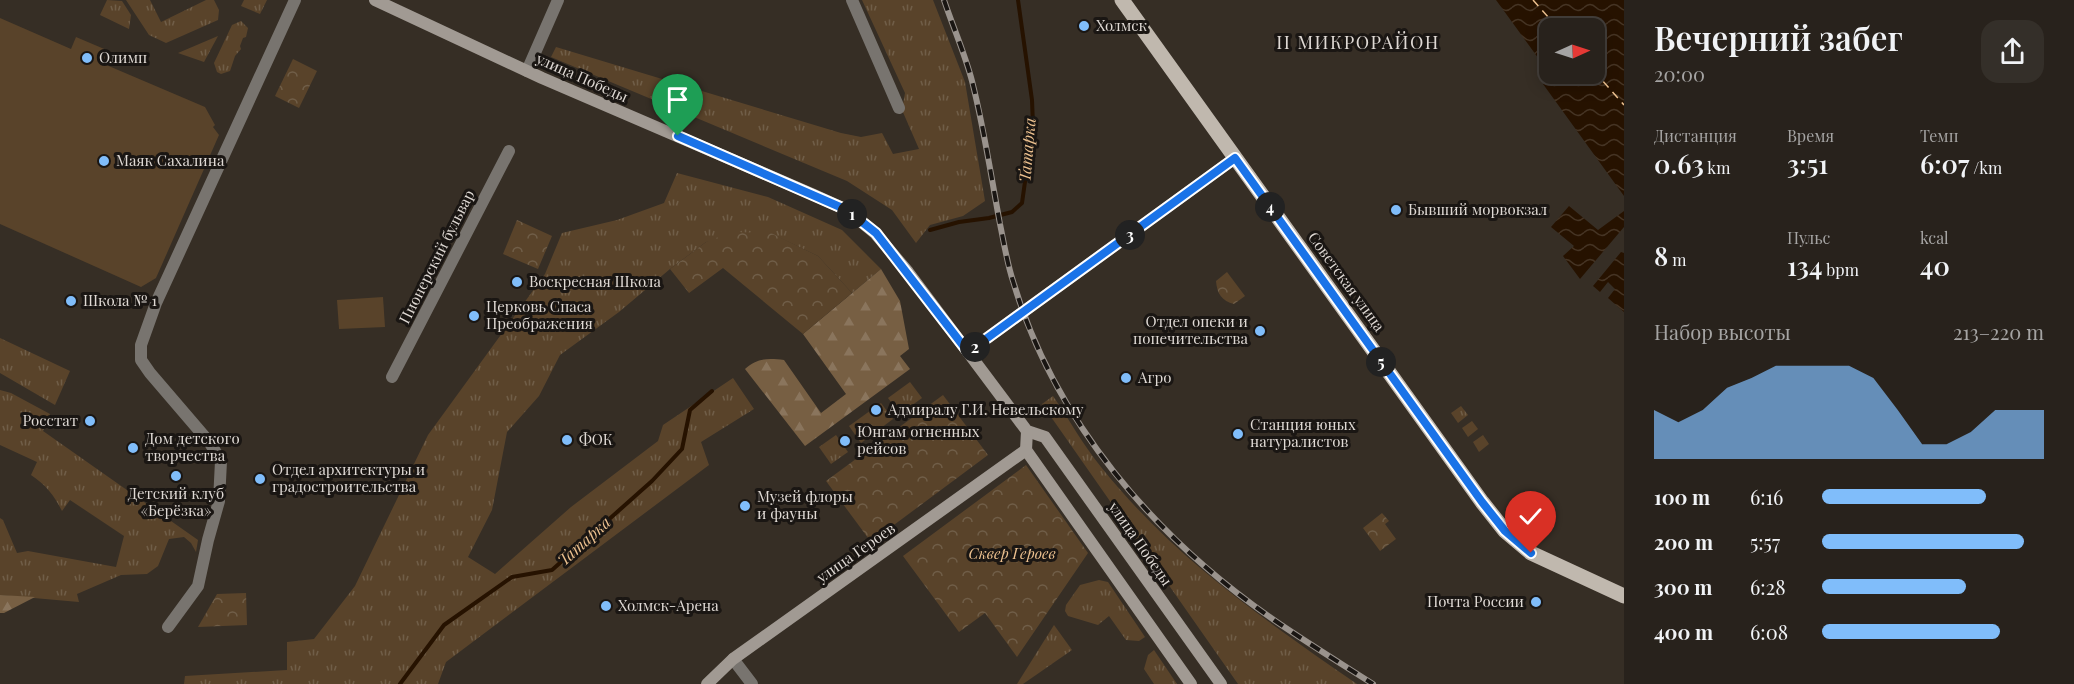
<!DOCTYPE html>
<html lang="ru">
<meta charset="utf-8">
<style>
:root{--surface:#28221c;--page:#342f29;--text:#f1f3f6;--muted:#a5a4a3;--line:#443f3b;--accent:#80bdfa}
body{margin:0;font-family:"Playfair Display",serif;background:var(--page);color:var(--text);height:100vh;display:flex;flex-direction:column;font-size:22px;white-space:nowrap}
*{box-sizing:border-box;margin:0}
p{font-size:20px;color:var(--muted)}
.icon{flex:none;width:33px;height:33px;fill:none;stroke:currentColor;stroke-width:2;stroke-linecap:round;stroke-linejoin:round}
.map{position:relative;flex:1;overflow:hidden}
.drawer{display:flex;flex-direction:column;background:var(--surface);width:450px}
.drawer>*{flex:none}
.needle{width:39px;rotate:87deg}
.fabs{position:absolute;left:1539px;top:18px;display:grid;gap:12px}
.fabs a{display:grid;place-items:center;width:66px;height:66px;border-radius:12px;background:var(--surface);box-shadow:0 3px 15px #0003,0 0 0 2px var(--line);font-size:30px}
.pin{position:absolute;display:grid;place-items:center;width:51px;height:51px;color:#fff;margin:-62px -26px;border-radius:50% 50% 50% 0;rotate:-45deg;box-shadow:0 0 6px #0007}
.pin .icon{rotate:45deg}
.km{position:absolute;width:30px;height:30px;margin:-15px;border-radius:50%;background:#222;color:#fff;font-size:16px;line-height:30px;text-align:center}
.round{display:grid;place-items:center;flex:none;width:63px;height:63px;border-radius:18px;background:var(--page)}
.head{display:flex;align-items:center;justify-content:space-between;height:102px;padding:0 30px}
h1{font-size:33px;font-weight:600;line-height:45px}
.figures{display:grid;grid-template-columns:repeat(3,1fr);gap:9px;height:102px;padding:6px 30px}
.figures div{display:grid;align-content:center}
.figures b{font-size:26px;font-weight:600}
.figures small{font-size:16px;font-weight:400}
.figures p{font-size:16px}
.chart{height:168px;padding:12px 30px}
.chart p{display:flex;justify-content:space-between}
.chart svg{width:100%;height:108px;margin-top:6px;fill:var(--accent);opacity:.7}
ul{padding:0 30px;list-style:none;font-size:20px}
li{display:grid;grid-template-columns:96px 72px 1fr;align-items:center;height:45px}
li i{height:15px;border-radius:8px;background:var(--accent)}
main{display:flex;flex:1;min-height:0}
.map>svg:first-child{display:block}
.grass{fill:url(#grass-tufts)}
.forest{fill:url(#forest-firs)}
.park{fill:url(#park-crowns)}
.pitch{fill:#59432a}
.water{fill:url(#water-waves);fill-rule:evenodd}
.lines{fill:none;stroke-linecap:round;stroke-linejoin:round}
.stream{stroke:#261200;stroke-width:4}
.ferry{stroke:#edc18f;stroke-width:1.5;stroke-dasharray:8 6;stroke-linecap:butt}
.street{stroke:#78746f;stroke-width:12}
.secondary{stroke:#a19a93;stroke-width:12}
.primary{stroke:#c0b8ae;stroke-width:15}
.rail-casing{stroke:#9a938d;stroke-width:6}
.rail{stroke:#1a1613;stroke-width:4;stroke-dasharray:11;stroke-linecap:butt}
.route-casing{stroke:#fff;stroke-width:12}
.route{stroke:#1a73e8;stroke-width:8}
.poi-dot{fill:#80bdfa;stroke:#1a1613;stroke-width:2}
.labels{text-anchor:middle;stroke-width:6;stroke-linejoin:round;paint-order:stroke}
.poi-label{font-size:15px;fill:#dfd9d4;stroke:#1a1613;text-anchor:start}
.street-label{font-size:15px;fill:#dfd9d4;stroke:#1a1613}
.park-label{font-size:15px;font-style:italic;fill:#edc18f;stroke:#1a1613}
.water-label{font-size:16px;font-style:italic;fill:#edc18f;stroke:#1a1613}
.quarter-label{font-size:18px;letter-spacing:1.5px;fill:#dfd9d4;stroke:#1a1613}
</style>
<main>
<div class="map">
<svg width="1624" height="684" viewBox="0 0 1624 684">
<defs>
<pattern id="grass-tufts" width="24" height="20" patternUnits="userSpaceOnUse" patternTransform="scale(1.5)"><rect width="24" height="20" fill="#59432a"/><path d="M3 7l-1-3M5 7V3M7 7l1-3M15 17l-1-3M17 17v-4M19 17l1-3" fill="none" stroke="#705e48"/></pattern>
<pattern id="forest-firs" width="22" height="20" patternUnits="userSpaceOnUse" patternTransform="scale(1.5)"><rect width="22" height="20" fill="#775f43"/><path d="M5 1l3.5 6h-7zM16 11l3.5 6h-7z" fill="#8a755d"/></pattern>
<pattern id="park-crowns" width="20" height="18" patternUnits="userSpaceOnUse" patternTransform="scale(1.5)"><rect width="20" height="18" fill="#59432a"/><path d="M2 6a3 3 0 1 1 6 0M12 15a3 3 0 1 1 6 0" fill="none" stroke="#705e48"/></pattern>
<pattern id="water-waves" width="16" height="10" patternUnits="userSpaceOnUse" patternTransform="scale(1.5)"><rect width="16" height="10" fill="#261200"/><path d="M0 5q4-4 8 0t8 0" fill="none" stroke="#453424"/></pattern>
</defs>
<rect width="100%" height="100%" fill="#362e25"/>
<!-- grass -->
<g class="grass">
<path d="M107 0 122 1 131 15 129 29 100 15Z"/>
<path d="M126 0H150L161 22 206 0H214L219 10 218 20 166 43 149 35Z"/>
<path d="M244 0H267L260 14 241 6Z"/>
<path d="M862 0H933L965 82 985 201 963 216 930 225 916 243 892 210 847 181 551 57 556 47 841 133 861 137 882 133 893 154 919 149 902 110 905 93Z"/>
<path d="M241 21 248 28 246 37 243 38 240 46 241 49 235 56 230 71 221 74 217 72 214 63 232 25Z"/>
<path d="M218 36 204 62 178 53Z"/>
<path d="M677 173 768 197 842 230 881 269 852 293 818 256 770 233 706 242 670 269 619 312 560 355 539 396 507 432 492 510 468 557 495 574 571 507 658 441 663 425 733 378 754 409 701 442 709 465 446 662 438 684H184L185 676 287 670V642L314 639 355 586 428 435 545 274 562 233 617 220 664 203Z"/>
<path d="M0 338 70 371 55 405 0 373Z"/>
<path d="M910 382 922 398 900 414 888 398Z"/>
<path d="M0 390 11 393 50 414 43 431 198 540 196 552 191 543 184 537 169 539 158 566 147 574 121 575 77 594 79 602 0 595V518L3 520 17 553 28 551 116 567 124 536 70 500 62 511C54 495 46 485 31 475L37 462 0 445Z"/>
<path d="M1053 396C1069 419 1083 445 1101 467 1175 559 1262 618 1357 684H1238L1042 404Z"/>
<path d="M881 403 893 419 861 443 849 426Z"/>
<path d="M1461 406 1468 415 1458 423 1451 413Z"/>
<path d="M1472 421 1478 429 1468 437 1462 428Z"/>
<path d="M836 435 848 452 831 464 819 447Z"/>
<path d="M1483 435 1489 444 1479 452 1473 442Z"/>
<path d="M1099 580 1108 582 1145 637 1139 641 1126 640 1109 616 1098 625 1068 616 1065 611 1066 605 1080 585Z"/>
<path d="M1054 625 1072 650 1023 684H1017Z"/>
<path d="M1154 650 1177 684H1154L1144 669 1148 655Z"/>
</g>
<!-- forest -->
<g class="forest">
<path d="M881 269 900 301 909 349 900 356 910 369 805 446 745 369C757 358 768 358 784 360L821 413 846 394 803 334Z"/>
<path d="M0 595 35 597 4 613H0Z"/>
</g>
<!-- park -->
<g class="park">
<path d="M293 59 317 71 299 108 275 96Z"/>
<path d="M517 220 552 236 538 269 503 254Z"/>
<path d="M731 232 771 233 818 256 852 293 803 334 723 268 689 293 670 269 706 242Z"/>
<path d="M1227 272 1245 296 1234 304C1222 301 1217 294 1216 281Z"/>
<path d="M943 395 988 455 871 542 826 481Z"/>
<path d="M1026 465 1088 553 1017 657 985 613 959 632 903 556Z"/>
<path d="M1382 513 1389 521 1385 524 1396 539 1380 551 1363 528Z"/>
<path d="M246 593 247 625 198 627 217 594Z"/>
</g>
<!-- pitch -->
<g class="pitch">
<path d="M0 18 71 49 76 37 109 51 104 64 205 107 215 125 213 127 219 135 156 278 141 287 0 224Z"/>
<path d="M383 297 385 327 339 329 337 300Z"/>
</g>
<!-- water -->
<g class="water">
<path d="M1496 0H1624V196L1543 84 1552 77ZM1594 28V74H1550V28Z"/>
<path d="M1569 206 1598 230 1624 211V227L1580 279 1563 256 1574 246 1551 227Z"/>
<path d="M1621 252 1624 253V312L1608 298 1615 289 1608 282 1600 292 1593 286Z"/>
</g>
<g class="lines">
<!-- stream -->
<g class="stream">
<path d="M930 230 959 222 989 218 1012 212 1022 203 1033 125 1032 100 1018 0"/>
<path d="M400 684 444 625 512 577 552 570 652 481 682 449 690 410 712 391"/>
</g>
<!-- ferry -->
<g class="ferry">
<path d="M1533 0 1558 28"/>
<path d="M1594 71 1624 105"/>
</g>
<!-- street -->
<g class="street">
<path d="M852 0 899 108"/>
<path d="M527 71 558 0"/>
<path d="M392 377 509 151"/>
<path d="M168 627 198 586 208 540 219 501 221 461 210 443 150 373 141 360V345L156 303 295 0"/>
<path d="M733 659 752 684"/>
</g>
<!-- secondary -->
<g class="secondary">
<path d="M375 0 542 78 814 195 847 210 875 233 908 272 1027 431 1045 437 1221 684"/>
<path d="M968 352 1235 158"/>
<path d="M1027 431 1026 450 1191 684"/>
<path d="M707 684 733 659 1026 450"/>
</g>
<!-- primary -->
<path class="primary" d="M1122 0 1482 502 1505 531 1531 553 1624 596"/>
<defs>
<path id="rail" d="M944 0C953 27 965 54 972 81 984 128 991 176 1000 224 1004 243 1007 263 1013 281 1054 421 1155 538 1274 620 1306 642 1340 663 1373 684"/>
</defs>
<!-- rail casing -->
<use href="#rail" class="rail-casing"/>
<!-- rail -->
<use href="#rail" class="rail"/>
</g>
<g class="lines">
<defs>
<path id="route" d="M678 136 847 210 876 233 968 352 1235 158 1482 502 1505 531 1531 553"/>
</defs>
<!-- route casing -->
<use href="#route" class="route-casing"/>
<!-- route -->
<use href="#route" class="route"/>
</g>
<!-- markers -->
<g class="poi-dot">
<circle cx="1084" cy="26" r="6"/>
<circle cx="87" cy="58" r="6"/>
<circle cx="104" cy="161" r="6"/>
<circle cx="1396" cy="210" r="6"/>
<circle cx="517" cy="282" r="6"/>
<circle cx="71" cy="301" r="6"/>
<circle cx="474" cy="316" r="6"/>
<circle cx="1260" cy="331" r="6"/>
<circle cx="1126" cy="378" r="6"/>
<circle cx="876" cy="410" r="6"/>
<circle cx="90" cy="421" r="6"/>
<circle cx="1238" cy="434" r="6"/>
<circle cx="567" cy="440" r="6"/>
<circle cx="845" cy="441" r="6"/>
<circle cx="133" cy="448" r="6"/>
<circle cx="176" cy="476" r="6"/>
<circle cx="260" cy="479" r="6"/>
<circle cx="745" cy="506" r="6"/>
<circle cx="1536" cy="602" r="6"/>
<circle cx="606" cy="606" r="6"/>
</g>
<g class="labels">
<!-- poi labels -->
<g class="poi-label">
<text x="1096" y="31">Холмск</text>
<text x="99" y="63">Олимп</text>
<text x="116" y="166">Маяк Сахалина</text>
<text x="1408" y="215">Бывший морвокзал</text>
<text x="529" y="287">Воскресная Школа</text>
<text x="83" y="306">Школа № 1</text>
<text x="486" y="312">Церковь Спаса<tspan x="486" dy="17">Преображения</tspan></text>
<text x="1248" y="327" text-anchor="end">Отдел опеки и<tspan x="1248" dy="17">попечительства</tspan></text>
<text x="1138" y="383">Агро</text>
<text x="888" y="415">Адмиралу Г.И. Невельскому</text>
<text x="78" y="426" text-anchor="end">Росстат</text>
<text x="1250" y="430">Станция юных<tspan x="1250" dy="17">натуралистов</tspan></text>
<text x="857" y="437">Юнгам огненных<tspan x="857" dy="17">рейсов</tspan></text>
<text x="145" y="444">Дом детского<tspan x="145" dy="17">творчества</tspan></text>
<text x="579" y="445">ФОК</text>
<text x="272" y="475">Отдел архитектуры и<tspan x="272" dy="17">градостроительства</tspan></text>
<text x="176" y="499" text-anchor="middle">Детский клуб<tspan x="176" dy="17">«Берёзка»</tspan></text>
<text x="757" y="502">Музей флоры<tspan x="757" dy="17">и фауны</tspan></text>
<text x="1524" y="607" text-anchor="end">Почта России</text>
<text x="618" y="611">Холмск-Арена</text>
</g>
<!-- street labels -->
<g class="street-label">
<text transform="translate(582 78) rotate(24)" y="5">улица Победы</text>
<text transform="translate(437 257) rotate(-63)" y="5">Пионерский бульвар</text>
<text transform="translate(1346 282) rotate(54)" y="5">Советская улица</text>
<text transform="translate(1140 544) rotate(55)" y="5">улица Победы</text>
<text transform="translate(856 553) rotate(-35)" y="5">улица Героев</text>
</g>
<!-- park labels -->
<g class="park-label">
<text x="1012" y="559">Сквер Героев</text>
</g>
<!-- water labels -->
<g class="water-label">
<text transform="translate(1027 150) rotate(-85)" y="6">Татарка</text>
<text transform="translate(584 541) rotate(-42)" y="6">Татарка</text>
</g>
<!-- quarter labels -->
<g class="quarter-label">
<text x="1358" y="49">II МИКРОРАЙОН</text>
</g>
</g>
</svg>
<div class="fabs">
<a><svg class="needle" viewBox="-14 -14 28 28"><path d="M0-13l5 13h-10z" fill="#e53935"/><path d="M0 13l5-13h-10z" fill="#a5a4a3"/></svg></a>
</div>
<div class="pin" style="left:678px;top:136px;background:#1e9e55"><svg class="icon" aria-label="arrive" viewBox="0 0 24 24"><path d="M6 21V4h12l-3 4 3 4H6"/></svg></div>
<div class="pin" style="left:1531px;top:553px;background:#d93025"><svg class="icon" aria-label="check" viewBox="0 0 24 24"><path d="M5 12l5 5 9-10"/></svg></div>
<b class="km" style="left:852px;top:214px">1</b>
<b class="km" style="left:975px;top:347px">2</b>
<b class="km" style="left:1130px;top:235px">3</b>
<b class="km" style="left:1270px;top:207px">4</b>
<b class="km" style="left:1381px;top:362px">5</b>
</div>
<section class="drawer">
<div class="head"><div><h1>Вечерний забег</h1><p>20:00</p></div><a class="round"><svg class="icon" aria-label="share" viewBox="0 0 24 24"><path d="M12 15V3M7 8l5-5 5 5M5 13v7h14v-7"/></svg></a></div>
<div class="figures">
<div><p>Дистанция</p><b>0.63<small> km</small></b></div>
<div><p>Время</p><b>3:51</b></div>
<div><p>Темп</p><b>6:07<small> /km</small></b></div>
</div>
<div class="figures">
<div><b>8<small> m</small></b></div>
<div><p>Пульс</p><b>134<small> bpm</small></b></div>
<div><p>kcal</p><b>40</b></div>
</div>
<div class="chart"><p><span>Набор высоты</span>213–220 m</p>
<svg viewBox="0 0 160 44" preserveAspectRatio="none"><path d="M0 44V24L10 29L20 24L30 15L40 11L50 6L60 6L70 6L80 6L90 11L100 24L110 38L120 38L130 33L140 24L150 24L160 24V44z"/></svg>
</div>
<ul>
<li><b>100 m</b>6:16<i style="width:74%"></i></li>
<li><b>200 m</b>5:57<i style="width:91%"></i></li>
<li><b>300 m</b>6:28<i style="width:65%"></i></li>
<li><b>400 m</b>6:08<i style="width:80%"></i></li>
</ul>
</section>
</main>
